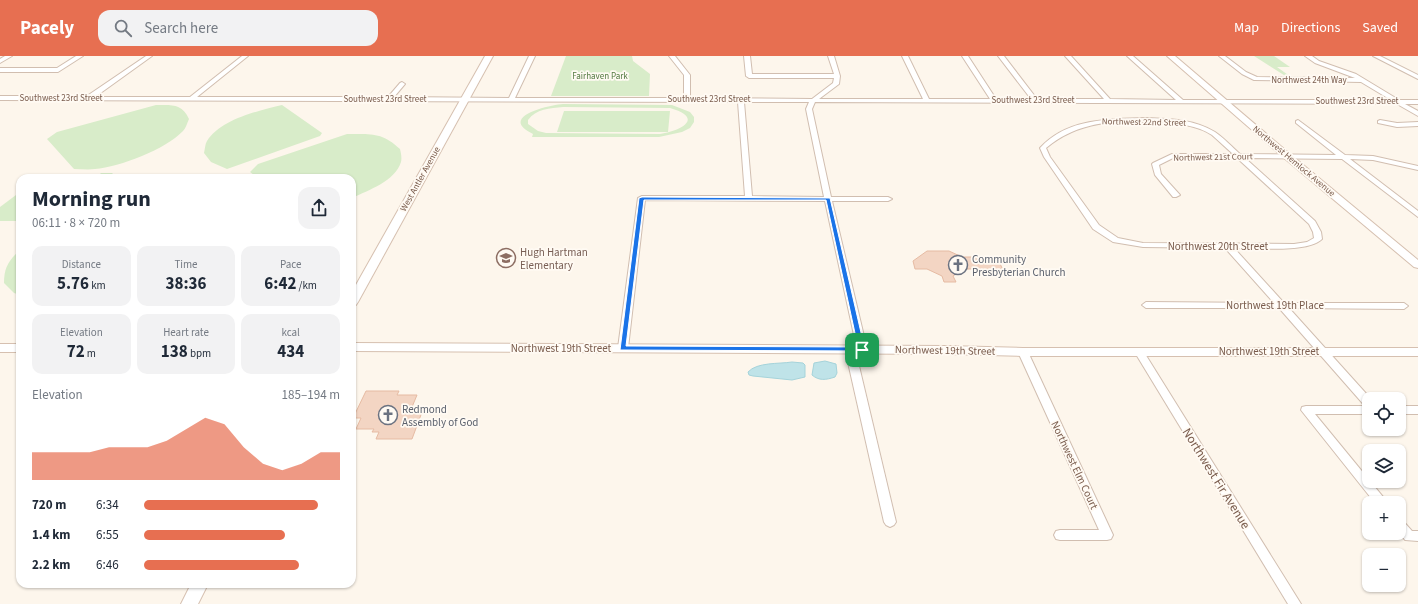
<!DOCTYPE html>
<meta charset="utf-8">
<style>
:root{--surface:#fff;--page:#f2f2f3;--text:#1f2937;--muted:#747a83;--accent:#e76f51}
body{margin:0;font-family:"Source Sans 3",sans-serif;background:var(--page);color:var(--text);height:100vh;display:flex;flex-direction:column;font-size:15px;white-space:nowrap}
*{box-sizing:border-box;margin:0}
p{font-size:13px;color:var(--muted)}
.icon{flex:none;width:22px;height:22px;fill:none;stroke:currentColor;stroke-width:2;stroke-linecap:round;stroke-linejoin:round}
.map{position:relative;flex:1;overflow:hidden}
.panel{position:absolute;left:16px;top:118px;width:340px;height:414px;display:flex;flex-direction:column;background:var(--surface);border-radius:12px;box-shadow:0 1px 3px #0004}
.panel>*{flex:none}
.buttons{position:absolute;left:1362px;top:336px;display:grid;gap:8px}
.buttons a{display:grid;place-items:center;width:44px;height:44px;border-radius:8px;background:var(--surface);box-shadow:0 1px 3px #0004;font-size:20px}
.pin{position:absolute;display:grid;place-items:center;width:34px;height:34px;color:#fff;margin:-17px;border-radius:8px;box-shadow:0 2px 6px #0006}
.round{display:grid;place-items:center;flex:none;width:42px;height:42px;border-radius:12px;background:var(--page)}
.summary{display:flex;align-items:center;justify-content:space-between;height:68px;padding:0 16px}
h1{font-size:22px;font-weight:700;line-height:30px}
.figures{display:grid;grid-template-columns:repeat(3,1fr);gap:6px;height:68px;padding:4px 16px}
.figures div{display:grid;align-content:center;border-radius:10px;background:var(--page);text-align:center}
.figures b{font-size:17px;font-weight:700}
.figures small{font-size:11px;font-weight:400}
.figures p{font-size:11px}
.chart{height:112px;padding:8px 16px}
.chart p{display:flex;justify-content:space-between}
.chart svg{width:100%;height:72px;margin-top:4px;fill:var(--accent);opacity:.7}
ul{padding:0 16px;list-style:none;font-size:13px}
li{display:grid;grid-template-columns:64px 48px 1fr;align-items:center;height:30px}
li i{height:10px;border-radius:5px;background:var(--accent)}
header{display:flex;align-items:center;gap:24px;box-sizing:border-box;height:56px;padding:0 20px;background:var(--accent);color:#fff}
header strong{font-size:19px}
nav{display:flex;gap:22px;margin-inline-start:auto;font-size:14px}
.search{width:280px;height:36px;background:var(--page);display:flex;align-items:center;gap:10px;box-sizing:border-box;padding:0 14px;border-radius:12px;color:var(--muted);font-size:15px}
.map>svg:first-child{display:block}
.green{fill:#d8ecc9;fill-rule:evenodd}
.water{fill:#bfe3e8;stroke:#a5d3da}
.building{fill:#f3d5c3;stroke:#e6bba3}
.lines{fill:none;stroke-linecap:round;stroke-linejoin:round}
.street-casing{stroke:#d1beb0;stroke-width:2}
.secondary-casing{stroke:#d6c0b0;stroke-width:2}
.street{fill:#fff;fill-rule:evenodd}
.secondary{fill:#fff;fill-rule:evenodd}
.route{fill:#1a73e8;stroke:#fff;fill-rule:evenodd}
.labels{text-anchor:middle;stroke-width:3.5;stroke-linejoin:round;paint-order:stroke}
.far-park-label{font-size:9px;fill:#537a41;stroke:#fffaf3}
.far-street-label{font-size:9px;fill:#7a5c4d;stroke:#fffaf3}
.street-label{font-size:11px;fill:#7a5c4d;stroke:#fffaf3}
.education-label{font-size:11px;fill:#785e54;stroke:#fffaf3;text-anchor:start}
.worship-label{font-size:11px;fill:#5b616d;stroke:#fffaf3;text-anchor:start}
.near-street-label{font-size:13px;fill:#7a5c4d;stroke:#fffaf3}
</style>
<header>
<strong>Pacely</strong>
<div class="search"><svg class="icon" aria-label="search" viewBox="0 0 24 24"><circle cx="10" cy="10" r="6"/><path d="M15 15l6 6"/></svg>Search here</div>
<nav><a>Map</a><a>Directions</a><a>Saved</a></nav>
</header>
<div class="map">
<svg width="1418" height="548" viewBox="0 0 1418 548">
<rect width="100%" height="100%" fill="#fdf6ec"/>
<!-- green -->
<g class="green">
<path d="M566 0H632L633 5 650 18 649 40H551Z"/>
<path d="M1254 0H1274L1290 11H1277L1291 21H1287Z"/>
<path d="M563 48 672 49 690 56 694 61V66L690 72 682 76 659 81H532L533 78C497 61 549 49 563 48ZM563 51 670 52C705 62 681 75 660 78L546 77 538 75 528 68V64C536 53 550 52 563 51Z"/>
<path d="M156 49C171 49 182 47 189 63 187 67 186 72 183 75 166 93 120 111 95 113 88 114 81 113 74 113L47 83 57 76Z"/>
<path d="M282 49 322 77 320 80 227 113 211 106 204 97C205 93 205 88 207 85 221 63 258 55 282 49Z"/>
<path d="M564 55H670L668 76H557Z"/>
<path d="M347 78C371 78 382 76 400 93 401 97 402 102 401 106 395 125 369 134 352 142V122H258L250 116 258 108Z"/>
<path d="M101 117H113L111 119H133L129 122H71L76 119H99Z"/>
<path d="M20 136V165H0V151Z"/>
<path d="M20 194V239L14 237 4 227C4 212 8 205 20 194Z"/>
</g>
<!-- water -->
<g class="water">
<path d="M825 305 836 308 837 317 835 321C826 324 819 325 812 319L814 307Z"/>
<path d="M792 306 803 307 805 309V321L792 324 753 320 749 319 748 316C757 306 779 308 792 306Z"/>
</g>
<!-- building -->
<g class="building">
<path d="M927 195H949L962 201H997L1002 212 997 216H986L980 213H963L953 220 956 226H944L942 220 927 213H915L913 205Z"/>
<path d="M366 335H399L397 339H417L412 351H416L414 356H422L412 383H376L379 376H372L374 373H356L361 362H353Z"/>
</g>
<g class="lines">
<defs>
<g id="street">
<path d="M5 0H12L0 7V3Z"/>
<path d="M76 0H83L58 16H0V12H57Z"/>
<path d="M146 0H152L95 41H190L242 0H248L197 41H388L400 27 402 26 405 28 394 41 509 42 529 0H535L515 42H684V19L669 0H675L690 19V42L812 43 833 27 834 22H749L746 20 744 0H750L752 18H834L828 0H834L840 20 839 28 819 43H923L902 0H908L929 43H990L962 0H968L996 43H1031L998 0H1004L1037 43H1104L1065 0H1071L1110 43 1176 44 1127 0H1133L1183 44H1391L1361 26 1254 24 1242 18 1219 0H1225L1246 16 1257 21 1355 22 1315 7 1305 0H1312L1319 5 1356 18 1399 44H1418V48H1405L1418 55V60L1397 48 815 46 812 53 831 141H888L892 143 888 145H832L867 293 865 295 862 296 857 293 825 145 645 144 628 292 623 295 618 292 638 142 642 140H745L738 46 0 44V40H87ZM744 46H809L806 53 824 141 752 140Z"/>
<path d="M1373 0H1380L1418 19V23Z"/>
<path d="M1146 62C1169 63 1194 63 1215 76 1224 82 1232 91 1240 98L1336 99 1296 67V65L1298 64 1345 99 1373 100 1418 110V114L1373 104 1350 103 1418 155V161L1342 103 1245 102 1315 165 1321 176 1322 183C1308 197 1255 192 1234 192L1284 247H1404L1408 250 1404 253 1289 252 1371 343H1369V358H1315L1388 447H1375L1301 354 1302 351 1306 350H1368H1365L1279 252H1146L1142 249 1146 246 1274 247 1225 192 1143 191 1113 186 1093 173 1044 101 1040 92C1067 62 1109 63 1146 62ZM1161 66C1178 68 1197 69 1212 79 1219 85 1226 92 1233 98H1172L1153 107 1152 108 1155 119 1173 141H1176L1180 139 1161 118 1159 109 1173 102H1237L1309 168 1313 176 1314 182 1307 186 1294 188 1143 187 1118 182 1099 169 1050 101 1046 92C1081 63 1118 65 1161 66Z"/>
<path d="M1380 64 1397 67 1418 66V70L1397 71 1378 67V65Z"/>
<path d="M850 290 855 293 896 466 894 469 890 471 886 469 884 466 845 293Z"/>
<path d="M1139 292 1142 293 1301 548H1288L1134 295Z"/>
<path d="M1023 293 1028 296 1113 479 1111 483 1107 484H1060L1056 483 1054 479 1056 475 1060 474H1099L1018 296Z"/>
<rect x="1399" y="350" width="19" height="8"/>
<path d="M1399 463 1403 465 1412 475H1418V485L1405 484 1399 476Z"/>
</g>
<g id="secondary">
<path d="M485 0H493L358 246 356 249 352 250V236Z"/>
<path d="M1167 0H1175L1290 98 1418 204V212L1414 211 1284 102Z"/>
<path d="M352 287 946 290 1023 292H1418V300H1023L946 298 352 295Z"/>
<rect x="0" y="288" width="20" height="8"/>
<path d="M191 528H208L198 548H181Z"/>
</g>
</defs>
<!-- street casing -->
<use href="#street" class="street-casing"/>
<!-- secondary casing -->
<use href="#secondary" class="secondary-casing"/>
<!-- street -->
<use href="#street" class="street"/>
<!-- secondary -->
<use href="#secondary" class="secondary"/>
</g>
<!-- route -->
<path class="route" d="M642 141 830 142 865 294 864 295 620 294 639 142ZM644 144H826L858 291 626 290Z"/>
<!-- icons -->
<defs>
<symbol id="school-ring" viewBox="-11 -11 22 22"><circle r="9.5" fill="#fffaf3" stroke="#8d6e63" stroke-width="1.5"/><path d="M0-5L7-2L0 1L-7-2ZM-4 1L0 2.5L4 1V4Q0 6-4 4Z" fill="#8d6e63"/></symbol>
<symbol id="church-ring" viewBox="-11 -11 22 22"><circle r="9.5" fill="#fffaf3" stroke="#6b7280" stroke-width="1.5"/><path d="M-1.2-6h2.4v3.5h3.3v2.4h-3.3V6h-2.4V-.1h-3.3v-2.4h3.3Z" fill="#6b7280"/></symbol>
</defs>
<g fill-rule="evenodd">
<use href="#school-ring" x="495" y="191" width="22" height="22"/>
<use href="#church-ring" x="947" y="198" width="22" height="22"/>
<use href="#church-ring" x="377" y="348" width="22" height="22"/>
</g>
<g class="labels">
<!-- far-park labels -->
<g class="far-park-label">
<text x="600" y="23">Fairhaven Park</text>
</g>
<!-- far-street labels -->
<g class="far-street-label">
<text x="1309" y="27">Northwest 24th Way</text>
<text x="61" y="45">Southwest 23rd Street</text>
<text x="385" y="46">Southwest 23rd Street</text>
<text x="709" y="46">Southwest 23rd Street</text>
<text x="1033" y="47">Southwest 23rd Street</text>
<text x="1357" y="48">Southwest 23rd Street</text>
<text transform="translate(1144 66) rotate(1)" y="3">Northwest 22nd Street</text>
<text transform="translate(1213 101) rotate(-1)" y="3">Northwest 21st Court</text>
<text transform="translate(1294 105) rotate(40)" y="3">Northwest Hemlock Avenue</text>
<text transform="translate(420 123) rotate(-61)" y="3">West Antler Avenue</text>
</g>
<!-- street labels -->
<g class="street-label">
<text x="1218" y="194">Northwest 20th Street</text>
<text x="1275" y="253">Northwest 19th Place</text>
<text x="561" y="296">Northwest 19th Street</text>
<text transform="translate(945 294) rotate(1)" y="4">Northwest 19th Street</text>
<text x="1269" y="299">Northwest 19th Street</text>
<text transform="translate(1075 409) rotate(65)" y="4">Northwest Elm Court</text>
</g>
<!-- education labels -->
<g class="education-label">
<text x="520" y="200">Hugh Hartman<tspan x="520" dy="13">Elementary</tspan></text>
</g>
<!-- worship labels -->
<g class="worship-label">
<text x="972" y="207">Community<tspan x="972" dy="13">Presbyterian Church</tspan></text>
<text x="402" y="357">Redmond<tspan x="402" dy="13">Assembly of God</tspan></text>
</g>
<!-- near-street labels -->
<g class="near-street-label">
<text transform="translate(1217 422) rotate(58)" y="5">Northwest Fir Avenue</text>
</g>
</g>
</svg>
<div class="buttons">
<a><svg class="icon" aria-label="locate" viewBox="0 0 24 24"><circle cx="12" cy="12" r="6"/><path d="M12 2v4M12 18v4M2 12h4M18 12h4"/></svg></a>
<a><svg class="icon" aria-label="layers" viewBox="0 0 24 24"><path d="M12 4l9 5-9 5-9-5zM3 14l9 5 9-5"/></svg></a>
<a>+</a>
<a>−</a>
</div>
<div class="pin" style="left:862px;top:294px;background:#1e9e55"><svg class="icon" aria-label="arrive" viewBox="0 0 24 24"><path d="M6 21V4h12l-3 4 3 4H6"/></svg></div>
<section class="panel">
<div class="summary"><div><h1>Morning run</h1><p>06:11 · 8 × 720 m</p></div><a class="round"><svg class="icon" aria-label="share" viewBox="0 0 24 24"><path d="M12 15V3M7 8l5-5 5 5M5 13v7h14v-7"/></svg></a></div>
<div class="figures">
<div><p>Distance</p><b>5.76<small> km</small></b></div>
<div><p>Time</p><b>38:36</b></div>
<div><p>Pace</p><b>6:42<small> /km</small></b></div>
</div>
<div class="figures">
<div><p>Elevation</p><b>72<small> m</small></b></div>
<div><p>Heart rate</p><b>138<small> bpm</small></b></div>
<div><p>kcal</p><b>434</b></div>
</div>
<div class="chart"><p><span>Elevation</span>185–194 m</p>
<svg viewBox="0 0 160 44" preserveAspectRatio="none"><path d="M0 44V27L10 27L20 27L30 27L40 24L50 24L60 24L70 20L80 13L90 6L100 10L110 24L120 34L130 38L140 34L150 27L160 27V44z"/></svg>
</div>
<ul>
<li><b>720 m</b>6:34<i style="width:89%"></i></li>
<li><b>1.4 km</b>6:55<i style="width:72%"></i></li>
<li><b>2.2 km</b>6:46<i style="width:79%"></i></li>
</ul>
</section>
</div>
